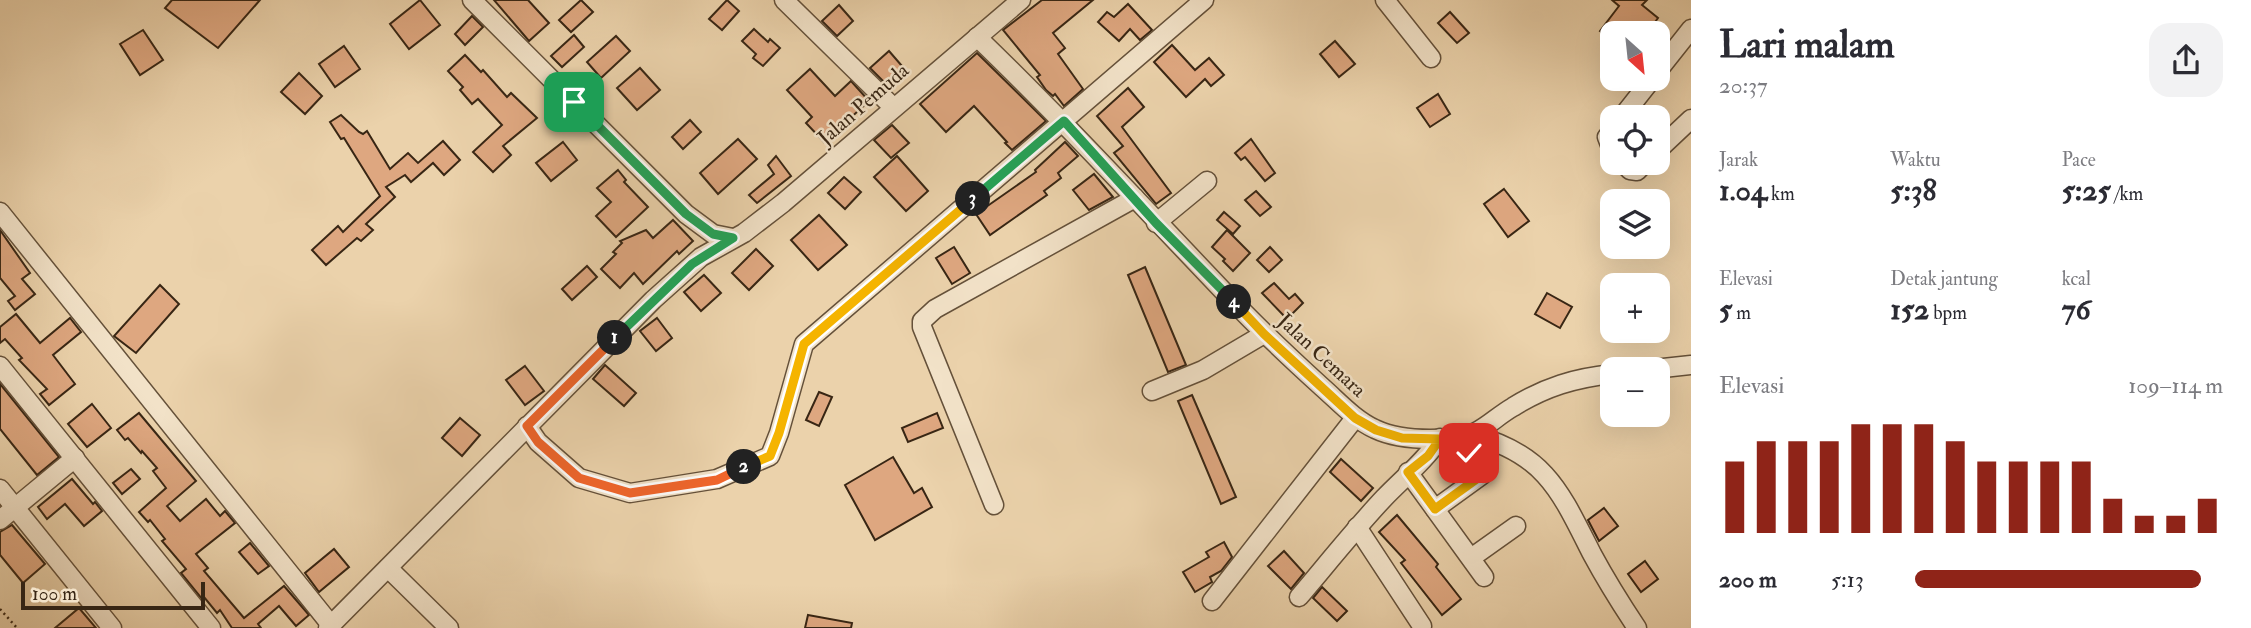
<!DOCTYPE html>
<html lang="id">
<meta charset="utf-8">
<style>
:root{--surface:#fff;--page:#f2f2f3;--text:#2b2b33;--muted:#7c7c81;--accent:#8f2418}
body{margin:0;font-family:"IM FELL Double Pica",serif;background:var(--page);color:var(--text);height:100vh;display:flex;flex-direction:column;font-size:26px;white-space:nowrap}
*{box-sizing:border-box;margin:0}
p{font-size:23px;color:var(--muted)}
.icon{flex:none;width:38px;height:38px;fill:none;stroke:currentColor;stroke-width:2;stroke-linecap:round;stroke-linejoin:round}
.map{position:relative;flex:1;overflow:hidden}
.drawer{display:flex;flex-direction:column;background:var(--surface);width:560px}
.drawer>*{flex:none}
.needle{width:46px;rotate:153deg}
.buttons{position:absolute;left:1600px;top:21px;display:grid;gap:14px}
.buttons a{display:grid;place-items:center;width:70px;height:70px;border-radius:14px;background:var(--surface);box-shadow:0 7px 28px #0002;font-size:35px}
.scale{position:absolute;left:21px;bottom:18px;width:184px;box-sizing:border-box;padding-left:7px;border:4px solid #382614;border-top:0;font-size:19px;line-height:24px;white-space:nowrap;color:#382614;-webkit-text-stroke:5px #f2e2c8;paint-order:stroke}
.pin{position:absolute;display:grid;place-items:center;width:60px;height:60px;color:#fff;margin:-30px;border-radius:14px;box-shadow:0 4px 10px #0006}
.km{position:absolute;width:35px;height:35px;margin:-18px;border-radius:50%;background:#222;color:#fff;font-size:19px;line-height:35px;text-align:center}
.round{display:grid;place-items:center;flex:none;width:74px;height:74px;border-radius:21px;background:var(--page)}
.headline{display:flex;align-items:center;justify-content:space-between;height:119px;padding:0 28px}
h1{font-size:38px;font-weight:700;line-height:52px}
.stats{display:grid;grid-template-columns:repeat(3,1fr);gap:10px;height:119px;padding:7px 28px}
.stats div{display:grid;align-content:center}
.stats b{font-size:30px;font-weight:700}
.stats small{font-size:19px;font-weight:400}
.stats p{font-size:19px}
.chart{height:196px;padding:14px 28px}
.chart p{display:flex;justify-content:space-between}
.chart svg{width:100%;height:126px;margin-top:7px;stroke:var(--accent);stroke-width:6}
ul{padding:0 28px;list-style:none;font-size:23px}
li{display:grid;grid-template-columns:112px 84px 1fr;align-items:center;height:52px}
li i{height:18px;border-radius:9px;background:var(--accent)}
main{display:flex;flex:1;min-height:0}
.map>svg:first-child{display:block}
.building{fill:#dea780;stroke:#382614;stroke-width:2}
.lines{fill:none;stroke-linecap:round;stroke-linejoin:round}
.minor-casing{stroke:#65513a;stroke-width:21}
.path{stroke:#382614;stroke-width:2.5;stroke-dasharray:2 3.5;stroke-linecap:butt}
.minor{stroke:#f2e2c8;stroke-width:18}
.split-1-casing{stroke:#fff;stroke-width:14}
.split-2-casing{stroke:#fff;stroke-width:14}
.split-3-casing{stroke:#fff;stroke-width:14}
.split-4-casing{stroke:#fff;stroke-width:14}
.split-5-casing{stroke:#fff;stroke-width:14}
.split-1{stroke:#22a559;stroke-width:9}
.split-2{stroke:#f0652b;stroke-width:9}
.split-3{stroke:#f5b400;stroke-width:9}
.split-4{stroke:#22a559;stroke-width:9}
.split-5{stroke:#f5b400;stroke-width:9}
.labels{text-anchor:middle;stroke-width:5;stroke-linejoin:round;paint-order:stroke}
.street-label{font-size:21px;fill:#382614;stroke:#f2e2c8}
</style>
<main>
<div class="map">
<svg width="1691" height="628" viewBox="0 0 1691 628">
<rect width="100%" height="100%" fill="#ebd2ab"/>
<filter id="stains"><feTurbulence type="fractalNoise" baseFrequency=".00286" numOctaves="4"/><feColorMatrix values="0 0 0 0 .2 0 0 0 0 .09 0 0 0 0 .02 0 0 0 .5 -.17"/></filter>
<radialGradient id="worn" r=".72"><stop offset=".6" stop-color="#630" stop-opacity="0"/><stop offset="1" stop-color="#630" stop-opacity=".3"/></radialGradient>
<!-- building -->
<g class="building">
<path d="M172 0H260L218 48 165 8Z"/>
<path d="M420 0 440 25 409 49 390 24Z"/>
<path d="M494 0H528L549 23 529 41Z"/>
<path d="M581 0 593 12 571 32 559 20Z"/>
<path d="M727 0 739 11 722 30 709 19Z"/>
<path d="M1042 0H1093L1053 33 1065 48 1058 54 1083 89 1064 106 1055 94 1053 96 1046 90 1037 77 1040 75 1003 30Z"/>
<path d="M1612 0H1647L1642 5 1658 18 1647 33H1612V40L1600 31 1619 6Z"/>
<path d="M1128 4 1152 30 1140 40 1130 29 1119 41 1098 22 1107 12 1114 17Z"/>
<path d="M839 5 853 21 837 36 822 21Z"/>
<path d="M1450 12 1469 33 1457 43 1438 23Z"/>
<path d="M472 16 483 27 465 45 455 34Z"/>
<path d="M754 29 768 42 770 39 780 48 763 66 753 58 756 54 742 41Z"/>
<path d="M143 30 163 60 140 75 120 44Z"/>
<path d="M574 35 584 47 562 67 551 56Z"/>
<path d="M616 36 630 51 601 78 587 62Z"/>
<path d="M1335 41 1355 64 1339 77 1320 54Z"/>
<path d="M1172 45 1195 70 1209 58 1224 75 1211 86 1205 79 1186 97 1154 62Z"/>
<path d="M344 46 360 69 335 87 319 64Z"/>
<path d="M889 51 908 73 891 89 870 68Z"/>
<path d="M977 53 1046 121 1012 150 1005 143 1007 142 974 106 946 132 920 104Z"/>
<path d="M465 55 481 72 483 70 507 97 511 93 537 118 503 146 511 155 493 172 473 152 502 125 478 99 472 104 460 90 463 87 448 71Z"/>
<path d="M640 68 660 90 637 110 617 88Z"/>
<path d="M810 69 835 96 851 81 869 101 824 142 806 123 812 117 787 90Z"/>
<path d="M299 73 322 96 305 114 281 92Z"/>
<path d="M1128 88 1144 107 1122 127 1171 193 1156 204 1114 153 1123 146 1097 116Z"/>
<path d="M1438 94 1450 114 1430 127 1417 108Z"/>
<path d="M341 115 359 132 363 134 367 131 390 169 408 153 418 163 443 141 460 160 444 175 433 163 411 182 405 175 386 187 395 197 366 224 373 230 361 241 357 238 326 265 312 250 338 226 343 232 380 196 344 138 341 139 330 122Z"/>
<path d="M690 120 701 132 683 149 672 137Z"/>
<path d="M892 125 909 143 891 158 874 140Z"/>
<path d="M738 139 757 159 718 194 700 173Z"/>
<path d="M1251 139 1275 173 1265 181 1245 157 1241 160 1235 153Z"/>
<path d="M563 142 577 160 551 181 536 163Z"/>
<path d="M1065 142 1078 156 1058 173 1061 178 1044 191 1047 195 990 235 976 214 1036 172 1035 170Z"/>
<path d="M776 156 791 176 757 203 749 195 774 174 768 165Z"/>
<path d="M897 156 928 191 906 211 874 177Z"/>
<path d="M618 170 626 180 624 182 648 207 616 237 596 216 611 202 597 188Z"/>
<path d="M1094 174 1113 197 1089 210 1073 190Z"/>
<path d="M844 177 861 192 845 209 828 193Z"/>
<path d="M1504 189 1529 221 1508 237 1484 204Z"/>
<path d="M1256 191 1271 207 1260 216 1245 200Z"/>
<path d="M1224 212 1240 226 1233 234 1217 220Z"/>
<path d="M819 215 847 245 818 270 791 240Z"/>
<path d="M673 220 693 241 679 254 677 251 643 284 634 273 620 288 601 269 616 254 613 252 622 243 620 241 646 230 653 238Z"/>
<path d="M0 230 30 273 22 279 35 294 15 310 8 301 15 296 0 278Z"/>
<path d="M1227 230 1250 253 1233 271 1223 261 1225 259 1212 247Z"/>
<path d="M954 247 970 273 952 284 936 258Z"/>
<path d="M1270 247 1282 260 1269 272 1257 260Z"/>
<path d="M756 249 773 266 749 290 732 273Z"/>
<path d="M587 266 597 277 572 300 562 289Z"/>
<path d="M1145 267 1186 365 1168 372 1128 275Z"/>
<path d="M704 275 721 293 701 311 684 292Z"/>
<path d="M1274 283 1289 299 1295 294 1303 303 1287 319 1262 293Z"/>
<path d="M160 285 179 304 136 353 114 336Z"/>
<path d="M1547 293 1572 307 1560 328 1535 314Z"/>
<path d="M16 314 40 343 70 318 81 332 53 355 75 384 49 405 40 394 47 389 19 360 22 358 5 339 0 343V327Z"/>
<path d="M657 318 672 338 656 351 640 331Z"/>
<path d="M605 365 636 393 624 406 593 379Z"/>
<path d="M525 366 544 391 525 405 506 380Z"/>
<path d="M0 384 59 457 37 475 0 429Z"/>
<path d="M819 392 832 397 819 426 806 420Z"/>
<path d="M1192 395 1236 497 1221 504 1178 401Z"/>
<path d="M92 404 111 428 87 447 68 424Z"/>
<path d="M139 413 196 481 167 506 180 521 206 499 220 516 225 511 235 523 196 554 208 568 204 571 244 618 284 586 309 615 296 626 279 606 258 624 261 628H232L220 610 217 613 204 597 202 599 181 573 186 569 162 541 165 539 150 520 148 522 139 512 166 488 153 471 157 468 142 451 141 453 128 438 125 440 117 430Z"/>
<path d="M937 413 943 428 908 442 902 428Z"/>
<path d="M460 418 480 435 462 456 442 438Z"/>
<path d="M893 457 914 493 922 488 932 507 875 540 845 485Z"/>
<path d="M1341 459 1373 488 1361 501 1330 472Z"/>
<path d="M131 469 140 479 122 494 113 483Z"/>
<path d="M72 479 93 504 95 502 102 511 84 526 65 504 47 519 38 507Z"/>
<path d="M1604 508 1618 526 1599 541 1588 520Z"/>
<path d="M1397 515 1438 564 1436 567 1461 599 1442 615 1401 563 1405 560 1379 532Z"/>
<path d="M12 525 45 564 23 583 0 555V532Z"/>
<path d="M1224 542 1232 557 1221 571 1210 577 1212 582 1195 592 1183 572 1209 557 1206 552Z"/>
<path d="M250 543 269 566 258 574 239 552Z"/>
<path d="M334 549 349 567 319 592 305 573Z"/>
<path d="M1284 551 1304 573 1291 589 1268 566Z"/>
<path d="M1645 561 1658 579 1641 592 1628 574Z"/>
<path d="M1322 587 1347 611 1337 621 1313 598Z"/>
<path d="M79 608 96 628H55Z"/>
<path d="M808 615 852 623 851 628H805Z"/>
</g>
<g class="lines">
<defs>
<g id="minor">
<path d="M472 0 686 214 713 234 733 238"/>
<path d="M784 0 893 107"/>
<path d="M1385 0 1431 58"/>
<path d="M977 37C1063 120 1144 208 1227 295 1257 327 1289 357 1322 387 1339 402 1355 420 1375 429 1398 440 1428 440 1453 438 1479 437 1492 419 1513 407 1545 387 1575 378 1612 374"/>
<path d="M1657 72 1691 29"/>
<path d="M1622 117 1652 79"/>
<path d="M1612 131 1607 137 1612 150"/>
<path d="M1657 151 1691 119"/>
<path d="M1623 163 1630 170 1637 171 1645 163"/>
<path d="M0 212 331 625"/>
<path d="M1156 223 1207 181"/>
<path d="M0 366 211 628"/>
<path d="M1654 369 1691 365"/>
<path d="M1152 391 1203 370 1264 334"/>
<path d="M527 426 538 442 579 478 630 493 717 479 770 456 779 433 804 344 1204 0"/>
<path d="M1473 435C1546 454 1561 493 1592 554 1606 580 1621 604 1637 628"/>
<path d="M1408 472 1484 577"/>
<path d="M0 489 112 628"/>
<path d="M994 505 922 327V321L935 309 1135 198"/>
<path d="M1435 509 1482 475 1484 471 1469 453"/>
<path d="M0 520 75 458"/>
<path d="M1357 527 1422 626"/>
<path d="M1471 558 1516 526"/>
<path d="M388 568 449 628"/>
<path d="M1299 597C1327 564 1354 530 1384 498 1403 478 1425 461 1440 438"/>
<path d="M1212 601 1355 418"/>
<path d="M328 628 653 300 701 257 744 233 783 203 1021 0"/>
</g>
</defs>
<!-- minor casing -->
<use href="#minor" class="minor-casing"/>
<!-- path -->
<path class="path" d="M0 609 17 628"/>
<!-- minor -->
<use href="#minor" class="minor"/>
</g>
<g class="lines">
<defs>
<path id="split-1" d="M574 102 686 214 713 234 733 238 692 264 615 338"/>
<path id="split-2" d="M615 338 527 426 538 442 579 478 630 493 717 480 744 467"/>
<path id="split-3" d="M744 467 770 456 779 433 804 344 973 199"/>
<path id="split-4" d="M973 199 1064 121 1156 223 1234 302"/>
<path id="split-5" d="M1234 302 1264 334 1355 418 1376 430 1402 438 1440 439 1428 456 1408 472 1435 509 1482 475 1484 471 1469 453"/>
</defs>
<!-- split-1 casing -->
<use href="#split-1" class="split-1-casing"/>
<!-- split-2 casing -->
<use href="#split-2" class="split-2-casing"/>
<!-- split-3 casing -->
<use href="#split-3" class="split-3-casing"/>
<!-- split-4 casing -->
<use href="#split-4" class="split-4-casing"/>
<!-- split-5 casing -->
<use href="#split-5" class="split-5-casing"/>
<!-- split-1 -->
<use href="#split-1" class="split-1"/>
<!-- split-2 -->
<use href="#split-2" class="split-2"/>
<!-- split-3 -->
<use href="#split-3" class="split-3"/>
<!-- split-4 -->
<use href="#split-4" class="split-4"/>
<!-- split-5 -->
<use href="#split-5" class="split-5"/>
</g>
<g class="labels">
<!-- street labels -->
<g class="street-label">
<text transform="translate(863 104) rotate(-41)" y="7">Jalan Pemuda</text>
<text transform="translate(1322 355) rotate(43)" y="7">Jalan Cemara</text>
</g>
</g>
<rect width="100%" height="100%" filter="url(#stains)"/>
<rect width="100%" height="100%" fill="url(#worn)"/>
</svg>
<div class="buttons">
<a><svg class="needle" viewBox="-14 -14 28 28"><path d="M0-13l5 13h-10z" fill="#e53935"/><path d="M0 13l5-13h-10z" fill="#7c7c81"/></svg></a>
<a><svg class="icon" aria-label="locate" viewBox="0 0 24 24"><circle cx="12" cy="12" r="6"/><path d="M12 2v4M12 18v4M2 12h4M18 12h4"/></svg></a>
<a><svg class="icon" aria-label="layers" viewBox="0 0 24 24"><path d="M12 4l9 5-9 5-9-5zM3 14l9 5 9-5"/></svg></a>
<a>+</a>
<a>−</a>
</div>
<div class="scale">100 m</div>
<div class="pin" style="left:574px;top:102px;background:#1e9e55"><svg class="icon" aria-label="arrive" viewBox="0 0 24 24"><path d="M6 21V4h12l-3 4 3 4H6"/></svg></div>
<div class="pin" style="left:1469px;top:453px;background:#d93025"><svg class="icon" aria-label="check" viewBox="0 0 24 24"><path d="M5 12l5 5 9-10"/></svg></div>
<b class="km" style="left:615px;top:338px">1</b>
<b class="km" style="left:744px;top:467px">2</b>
<b class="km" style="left:973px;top:199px">3</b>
<b class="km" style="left:1234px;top:302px">4</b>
</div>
<section class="drawer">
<div class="headline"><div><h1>Lari malam</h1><p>20:37</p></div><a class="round"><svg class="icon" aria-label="share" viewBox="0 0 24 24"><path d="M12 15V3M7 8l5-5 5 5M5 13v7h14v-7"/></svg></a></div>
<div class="stats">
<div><p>Jarak</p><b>1.04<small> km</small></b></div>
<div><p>Waktu</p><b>5:38</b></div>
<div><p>Pace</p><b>5:25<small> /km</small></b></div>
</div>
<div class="stats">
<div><p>Elevasi</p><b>5<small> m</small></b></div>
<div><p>Detak jantung</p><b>152<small> bpm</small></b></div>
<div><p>kcal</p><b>76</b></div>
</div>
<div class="chart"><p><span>Elevasi</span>109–114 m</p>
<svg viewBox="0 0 160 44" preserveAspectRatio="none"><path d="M5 44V19M15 44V12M25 44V12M35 44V12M45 44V6M55 44V6M65 44V6M75 44V12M85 44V19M95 44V19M105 44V19M115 44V19M125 44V32M135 44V38M145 44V38M155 44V32"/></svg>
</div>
<ul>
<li><b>200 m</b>5:13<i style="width:93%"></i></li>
</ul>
</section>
</main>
